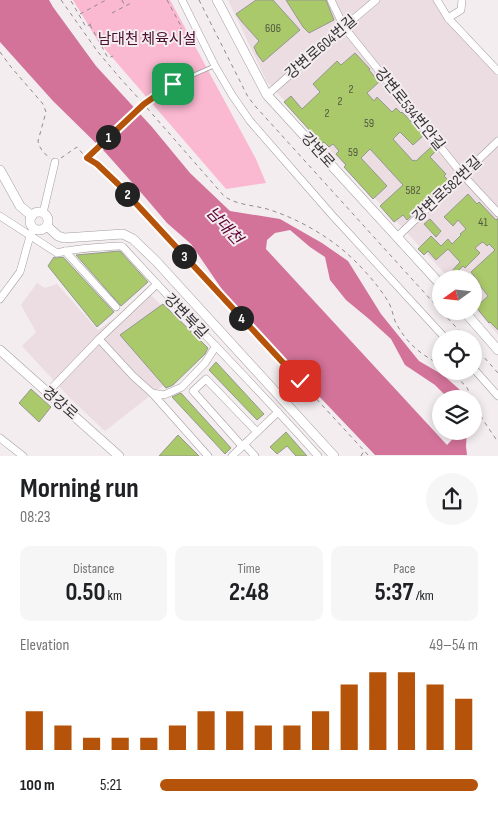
<!DOCTYPE html>
<meta charset="utf-8">
<style>
:root{--surface:#fff;--page:#f6f6f6;--text:#202124;--muted:#757577;--accent:#b45309}
body{margin:0;font-family:"Sofia Sans Condensed","Noto Sans KR",sans-serif;background:var(--page);color:var(--text);height:100vh;display:flex;flex-direction:column;font-size:19px;white-space:nowrap}
*{box-sizing:border-box;margin:0}
p{font-size:16px;color:var(--muted)}
.icon{flex:none;width:28px;height:28px;fill:none;stroke:currentColor;stroke-width:2;stroke-linecap:round;stroke-linejoin:round}
.map{position:relative;height:456px;overflow:hidden}
.sheet{display:flex;flex-direction:column;background:var(--surface);flex:1}
.sheet>*{flex:none}
.needle{width:32px;rotate:255deg}
.fabs{position:absolute;left:432px;top:270px;display:grid;gap:10px}
.fabs a{display:grid;place-items:center;width:50px;height:50px;border-radius:50%;background:var(--surface);box-shadow:0 2px 8px #0003;font-size:25px}
.pin{position:absolute;display:grid;place-items:center;width:42px;height:42px;color:#fff;margin:-21px;border-radius:10px;box-shadow:0 2px 8px #0006}
.km{position:absolute;width:25px;height:25px;margin:-12px;border-radius:50%;background:#222;color:#fff;font-size:14px;line-height:25px;text-align:center}
.round{display:grid;place-items:center;flex:none;width:52px;height:52px;border-radius:26px;background:var(--page)}
.overview{display:flex;align-items:center;justify-content:space-between;height:85px;padding:0 20px}
h1{font-size:28px;font-weight:700;line-height:38px}
.metrics{display:grid;grid-template-columns:repeat(3,1fr);gap:8px;height:85px;padding:5px 20px}
.metrics div{display:grid;align-content:center;border-radius:10px;background:var(--page);text-align:center}
.metrics b{font-size:25px;font-weight:700}
.metrics small{font-size:14px;font-weight:400}
.metrics p{font-size:14px}
.chart{height:140px;padding:10px 20px}
.chart p{display:flex;justify-content:space-between}
.chart svg{width:100%;height:90px;margin-top:5px;stroke:var(--accent);stroke-width:6}
ul{padding:0 20px;list-style:none;font-size:16px}
li{display:grid;grid-template-columns:80px 60px 1fr;align-items:center;height:38px}
li i{height:12px;border-radius:6px;background:var(--accent)}
.map>svg:first-child{display:block}
.built{fill:#ebdde2}
.green{fill:#fbb9d1}
.water{fill:#d3739a}
.building{fill:#aac96a;stroke:#959791}
.lines{fill:none;stroke-linecap:round;stroke-linejoin:round}
.lane-casing{stroke:#a49ea0;stroke-width:4.5}
.street-casing{stroke:#a49ea0;stroke-width:8}
.secondary-casing{stroke:#a49ea0;stroke-width:10}
.path{stroke:#8f8b8d;stroke-width:1;stroke-dasharray:4 4;stroke-linecap:butt}
.lane{stroke:#fff;stroke-width:3}
.street{stroke:#fff;stroke-width:7}
.secondary{stroke:#fff;stroke-width:9}
.route-casing{stroke:#fff;stroke-width:10}
.route{stroke:#b45309;stroke-width:6}
.labels{text-anchor:middle;stroke-width:4;stroke-linejoin:round;paint-order:stroke}
.number-label{font-size:12px;fill:#525842}
.park-label{font-size:15px;fill:#4c0f2d;stroke:#f4edf0}
.street-label{font-size:15px;fill:#353334;stroke:#f4edf0}
.water-label{font-size:16px;font-style:italic;fill:#5a0032;stroke:#f4edf0}
</style>
<div class="map">
<svg width="498" height="456" viewBox="0 0 498 456">
<rect width="100%" height="100%" fill="#f4edf0"/>
<!-- built -->
<g class="built">
<path d="M228 0H433L444 18 498 77V335L474 307V279H450L267 82Z"/>
<path d="M37 283 45 288 57 284 98 330 150 294 206 352 105 431 70 398 22 346 36 332 21 305Z"/>
</g>
<!-- green -->
<path class="green" d="M73 0H170L256 159 266 183 226 189 98 41Z"/>
<!-- water -->
<path class="water" d="M0 0H49L53 7 96 66 152 127 190 173 230 211 280 219 322 243 348 261 381 314 419 361 443 375 459 389 463 399H449L435 385 405 365 391 339 369 319 346 300 330 280 325 257 310 247 290 230 275 233 267 240 266 249 447 445 460 431H467L466 446 467 455H375L234 307 191 244 167 223 144 196 105 152 53 101 0 42Z"/>
<!-- building -->
<g class="building">
<path d="M256 0H273L300 30 263 62 257 54 254 47 259 41 242 22 236 14Z"/>
<path d="M286 0H326L334 20 309 33 303 27Z"/>
<path d="M355 53 370 69 369 70 379 82 367 93 374 101 377 97 392 112 396 108 401 113 402 112 424 135 413 145 400 132 393 139 413 161 414 160 416 161 431 147 436 151 430 157 446 174 444 176 449 181 407 220 403 215 394 222 380 206 403 185 370 149 361 158 387 186 373 199 344 167 346 165 336 154 339 151 333 144 329 147 324 142 322 144 284 102 291 96 302 109 320 92 313 84 337 61 341 65Z"/>
<path d="M468 194 477 204 479 202 496 220 498 218V330L490 322 489 323 476 307 488 296 478 283 479 282 471 272 495 250 489 244 487 246 483 242 481 243 475 248 480 253 465 268 463 266 454 275 451 272 460 262 448 249 436 260 428 251 424 255 418 249 431 236 441 246 448 239 452 244 461 235 460 234 466 229 458 220 453 226 444 217Z"/>
<path d="M430 219 441 231 436 237 424 224Z"/>
<path d="M120 251 148 282 121 306 76 255Z"/>
<path d="M54 257 56 258 63 257 114 312 97 327 48 266Z"/>
<path d="M163 304 208 348 205 354 173 385 166 388 120 335Z"/>
<path d="M216 362 264 414 257 420 209 370Z"/>
<path d="M31 389 51 407 39 422 19 403Z"/>
<path d="M181 393 231 448 225 454 172 397Z"/>
<path d="M286 432 307 456H296L287 446 277 454 270 447Z"/>
<path d="M178 435 199 456H159Z"/>
</g>
<g class="lines">
<defs>
<path id="lane" d="M144 104 173 84 214 66"/>
<g id="street">
<path d="M182 0 215 66 232 95 250 121 332 215 446 339"/>
<path d="M331 0 344 27 462 174 498 213"/>
<path d="M437 0 448 18 498 71"/>
<path d="M448 18 461 10 462 0"/>
<path d="M267 95 344 27 376 0"/>
<path d="M43 213 55 162"/>
<path d="M0 216 57 253C77 248 100 247 121 246L123 247C187 318 255 385 318 456"/>
<path d="M397 237 498 141"/>
<path d="M65 251 116 307"/>
<path d="M0 299 20 272 30 236 34 229"/>
<path d="M99 339 133 376 152 393 164 395 182 387 205 363 216 346"/>
<path d="M474 369 498 396"/>
<path d="M48 392 99 339 157 284"/>
<path d="M152 393 208 456"/>
<path d="M0 438 23 456"/>
<path d="M244 444 255 456"/>
<path d="M242 446 193 391 206 379 257 432"/>
<path d="M232 456 278 412"/>
</g>
<g id="secondary">
<path d="M217 0 267 95 441 285"/>
<path d="M0 170 20 206 32 216"/>
<circle cx="39" cy="221" r="9"/>
<path d="M47 226 58 236 64 238 123 234 133 239 156 261 334 456"/>
<path d="M464 311 498 350"/>
<path d="M0 350 119 456"/>
</g>
</defs>
<!-- lane casing -->
<use href="#lane" class="lane-casing"/>
<!-- street casing -->
<use href="#street" class="street-casing"/>
<!-- secondary casing -->
<use href="#secondary" class="secondary-casing"/>
<!-- path -->
<g class="path">
<path d="M61 0 98 52 120 78 141 101"/>
<path d="M122 0 125 6"/>
<path d="M167 0 182 28 177 31"/>
<path d="M199 0 248 97 256 107 441 311"/>
<path d="M71 1 86 27 94 22"/>
<path d="M112 13 133 2"/>
<path d="M80 14 106 0"/>
<path d="M90 25 108 58 113 56"/>
<path d="M0 52 11 67 43 104 46 112 38 141C39 149 45 153 50 159"/>
<path d="M147 108 224 196C236 205 253 205 267 209 293 217 317 230 338 246 356 260 378 284 389 303 392 309 393 315 395 321 406 343 420 354 441 365"/>
<path d="M87 157 141 107"/>
<path d="M61 158 77 147 88 160 97 164 118 184 369 456"/>
<path d="M442 312 467 339"/>
<path d="M474 346 498 373"/>
<path d="M449 371 466 386 473 399"/>
<path d="M286 394 299 381"/>
<path d="M474 401 483 420 498 442"/>
<path d="M361 456 364 451"/>
</g>
<!-- lane -->
<use href="#lane" class="lane"/>
<!-- street -->
<use href="#street" class="street"/>
<!-- secondary -->
<use href="#secondary" class="secondary"/>
</g>
<g class="lines">
<defs>
<path id="route" d="M173 84 144 104 87 158 97 164 118 184 300 381"/>
</defs>
<!-- route casing -->
<use href="#route" class="route-casing"/>
<!-- route -->
<use href="#route" class="route"/>
</g>
<g class="labels">
<!-- number labels -->
<g class="number-label">
<text x="273" y="32">606</text>
<text x="351" y="93">2</text>
<text x="340" y="105">2</text>
<text x="327" y="117">2</text>
<text x="369" y="127">59</text>
<text x="353" y="156">59</text>
<text x="413" y="194">582</text>
<text x="483" y="226">41</text>
</g>
<!-- park labels -->
<g class="park-label">
<text x="147" y="44">남대천 체육시설</text>
</g>
<!-- street labels -->
<g class="street-label">
<text transform="translate(321 47) rotate(-41)" y="5">강변로604번길</text>
<text transform="translate(410 109) rotate(51)" y="5">강변로534번안길</text>
<text transform="translate(318 150) rotate(48)" y="5">강변로</text>
<text transform="translate(447 189) rotate(-43)" y="5">강변로582번길</text>
<text transform="translate(186 316) rotate(46)" y="5">강변북길</text>
<text transform="translate(60 403) rotate(41)" y="5">경강로</text>
</g>
<!-- water labels -->
<g class="water-label">
<text transform="translate(225 225) rotate(47)" y="6">남대천</text>
</g>
</g>
</svg>
<div class="fabs">
<a><svg class="needle" viewBox="-14 -14 28 28"><path d="M0-13l5 13h-10z" fill="#e53935"/><path d="M0 13l5-13h-10z" fill="#757577"/></svg></a>
<a><svg class="icon" aria-label="locate" viewBox="0 0 24 24"><circle cx="12" cy="12" r="6"/><path d="M12 2v4M12 18v4M2 12h4M18 12h4"/></svg></a>
<a><svg class="icon" aria-label="layers" viewBox="0 0 24 24"><path d="M12 4l9 5-9 5-9-5zM3 14l9 5 9-5"/></svg></a>
</div>
<div class="pin" style="left:173px;top:84px;background:#1e9e55"><svg class="icon" aria-label="arrive" viewBox="0 0 24 24"><path d="M6 21V4h12l-3 4 3 4H6"/></svg></div>
<div class="pin" style="left:300px;top:381px;background:#d93025"><svg class="icon" aria-label="check" viewBox="0 0 24 24"><path d="M5 12l5 5 9-10"/></svg></div>
<b class="km" style="left:108px;top:137px">1</b>
<b class="km" style="left:127px;top:194px">2</b>
<b class="km" style="left:184px;top:256px">3</b>
<b class="km" style="left:241px;top:318px">4</b>
</div>
<section class="sheet">
<div class="overview"><div><h1>Morning run</h1><p>08:23</p></div><a class="round"><svg class="icon" aria-label="share" viewBox="0 0 24 24"><path d="M12 15V3M7 8l5-5 5 5M5 13v7h14v-7"/></svg></a></div>
<div class="metrics">
<div><p>Distance</p><b>0.50<small> km</small></b></div>
<div><p>Time</p><b>2:48</b></div>
<div><p>Pace</p><b>5:37<small> /km</small></b></div>
</div>
<div class="chart"><p><span>Elevation</span>49–54 m</p>
<svg viewBox="0 0 160 44" preserveAspectRatio="none"><path d="M5 44V25M15 44V32M25 44V38M35 44V38M45 44V38M55 44V32M65 44V25M75 44V25M85 44V32M95 44V32M105 44V25M115 44V12M125 44V6M135 44V6M145 44V12M155 44V19"/></svg>
</div>
<ul>
<li><b>100 m</b>5:21<i style="width:100%"></i></li>
</ul>
</section>
